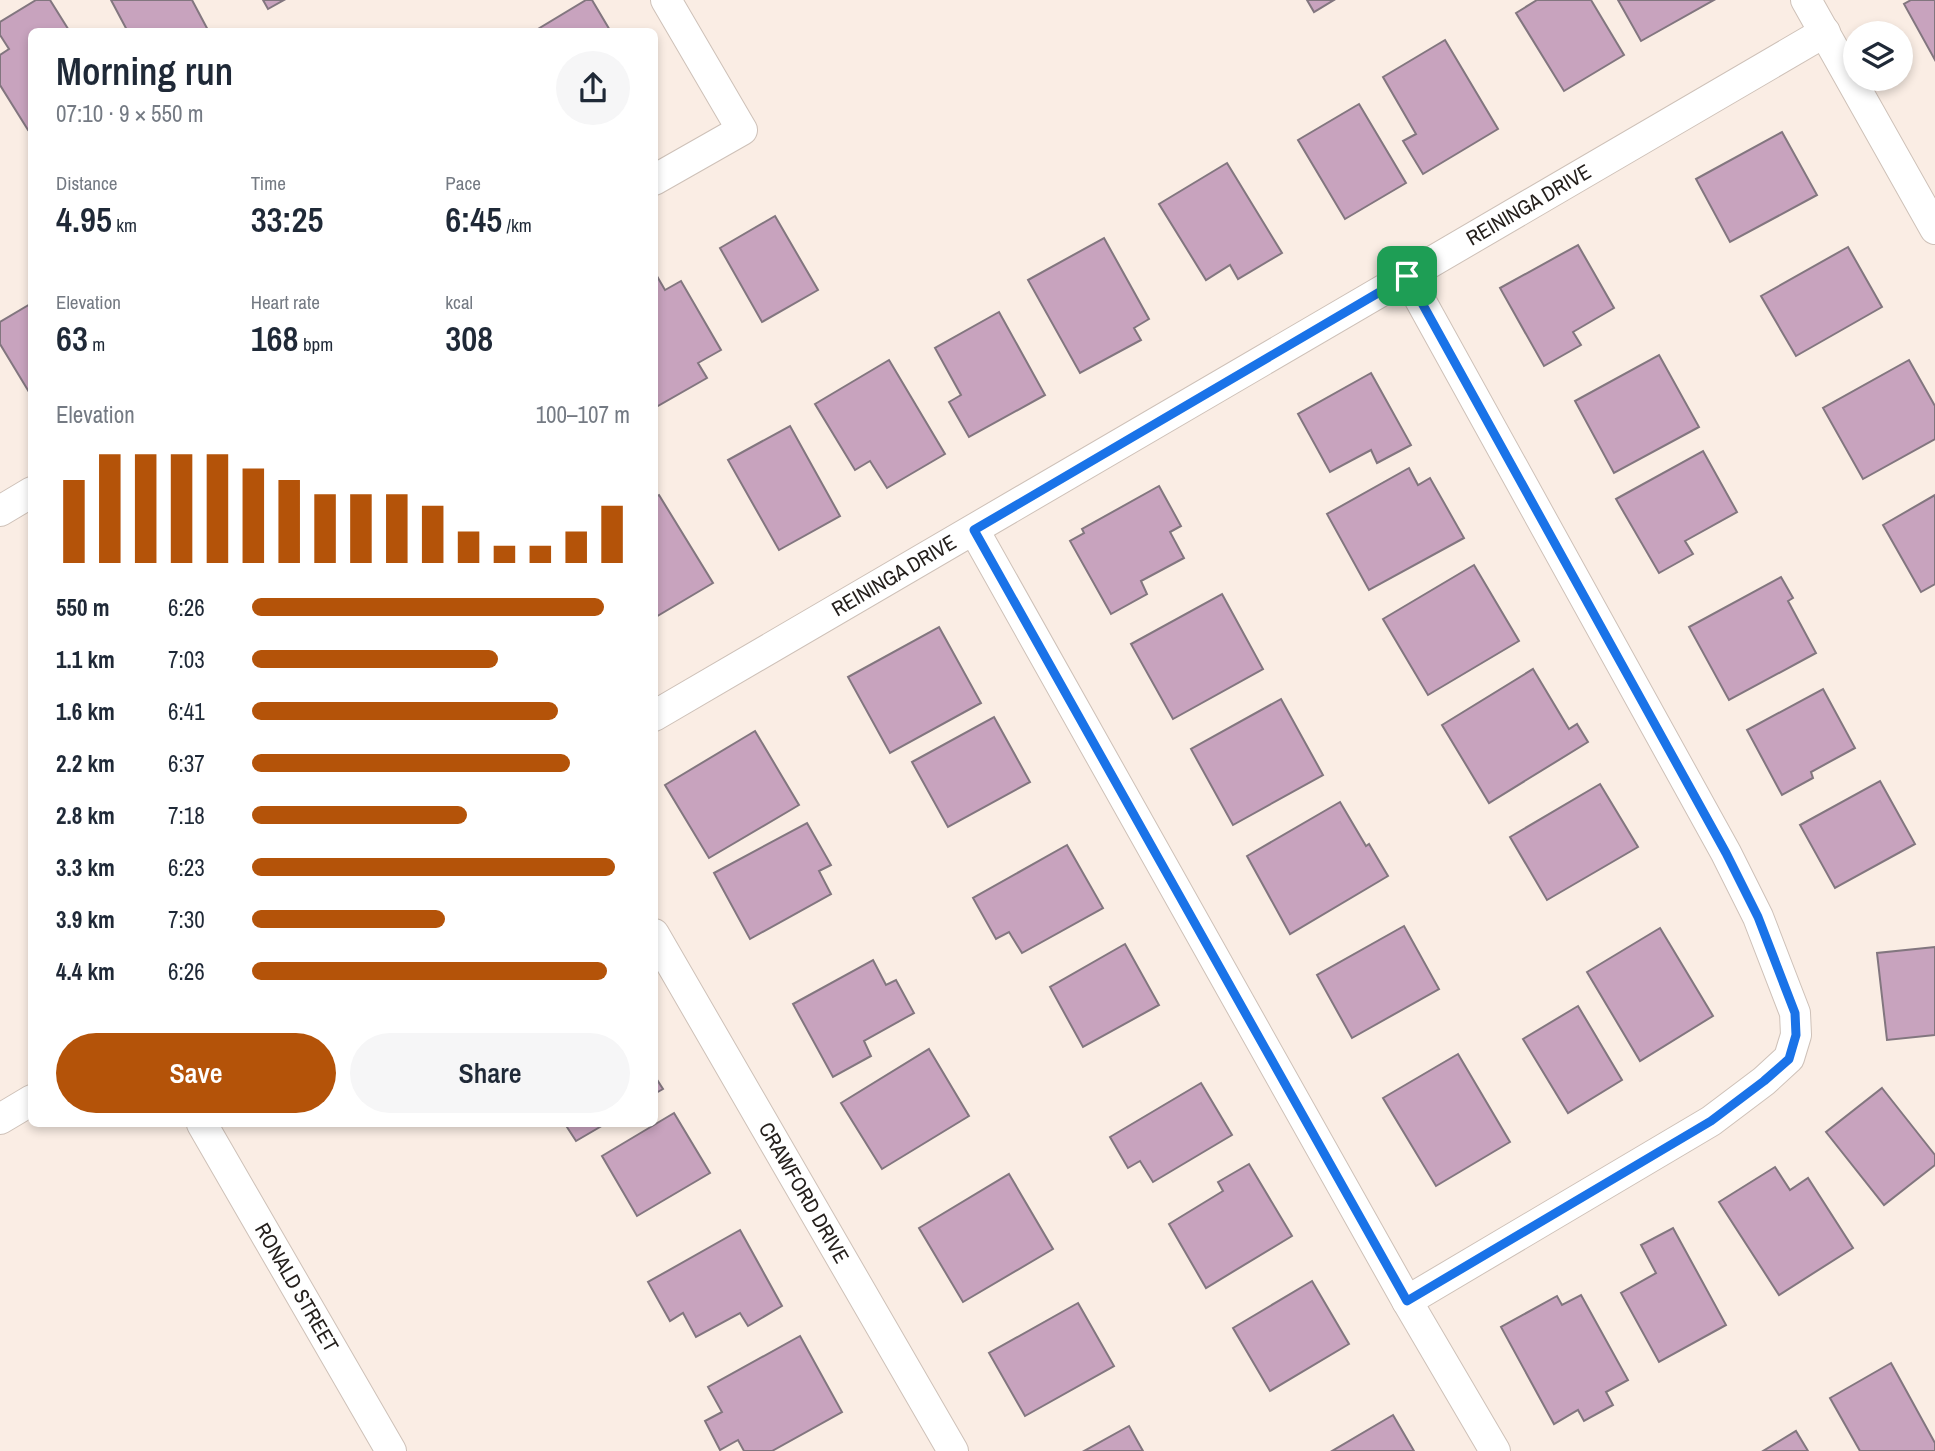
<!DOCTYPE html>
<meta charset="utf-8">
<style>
:root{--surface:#fff;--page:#f6f6f7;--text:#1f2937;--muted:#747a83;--accent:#b45309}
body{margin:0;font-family:"Archivo Narrow",sans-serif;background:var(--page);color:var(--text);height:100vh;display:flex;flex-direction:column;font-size:26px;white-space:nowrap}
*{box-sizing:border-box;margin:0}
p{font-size:23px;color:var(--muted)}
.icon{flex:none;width:38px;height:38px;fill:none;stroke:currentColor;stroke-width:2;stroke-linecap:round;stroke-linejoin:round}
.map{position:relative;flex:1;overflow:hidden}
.sheet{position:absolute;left:28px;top:28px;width:630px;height:1099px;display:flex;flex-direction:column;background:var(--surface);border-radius:10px;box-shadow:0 4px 10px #0003}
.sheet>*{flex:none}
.buttons{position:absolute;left:1843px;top:21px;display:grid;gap:14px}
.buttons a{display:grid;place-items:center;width:70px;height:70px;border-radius:50%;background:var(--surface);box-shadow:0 4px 10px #0003;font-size:35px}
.pin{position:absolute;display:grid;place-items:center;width:60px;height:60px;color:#fff;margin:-30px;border-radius:14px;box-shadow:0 4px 10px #0006}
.round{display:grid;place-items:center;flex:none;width:74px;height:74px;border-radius:37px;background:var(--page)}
.summary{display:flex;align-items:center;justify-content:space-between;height:119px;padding:0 28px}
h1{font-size:38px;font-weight:600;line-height:52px}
.figures{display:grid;grid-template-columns:repeat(3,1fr);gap:10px;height:119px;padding:7px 28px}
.figures div{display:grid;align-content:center}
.figures b{font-size:35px;font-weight:600}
.figures small{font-size:19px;font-weight:400}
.figures p{font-size:19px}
.chart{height:196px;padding:14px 28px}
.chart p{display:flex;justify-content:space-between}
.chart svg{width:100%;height:126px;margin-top:7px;stroke:var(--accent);stroke-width:6}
.primary-button{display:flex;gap:14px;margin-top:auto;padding:14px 28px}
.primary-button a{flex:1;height:80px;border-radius:42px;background:var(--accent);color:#fff;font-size:28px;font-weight:600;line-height:80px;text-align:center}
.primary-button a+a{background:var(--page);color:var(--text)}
ul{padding:0 28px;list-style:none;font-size:23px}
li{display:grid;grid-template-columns:112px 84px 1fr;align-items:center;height:52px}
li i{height:18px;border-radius:9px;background:var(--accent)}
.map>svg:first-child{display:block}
.building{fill:#c8a3be;stroke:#82767f;stroke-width:2}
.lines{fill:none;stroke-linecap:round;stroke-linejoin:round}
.street-casing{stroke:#cec1b8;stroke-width:32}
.street{stroke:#fff;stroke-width:30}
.route-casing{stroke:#fff;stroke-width:14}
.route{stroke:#1a73e8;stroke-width:9}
.labels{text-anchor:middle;stroke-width:5;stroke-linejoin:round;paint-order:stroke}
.street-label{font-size:21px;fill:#25201d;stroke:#fff}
</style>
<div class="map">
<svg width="1935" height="1451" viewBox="0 0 1935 1451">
<rect width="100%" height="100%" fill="#faede4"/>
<!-- building -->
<g class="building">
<path d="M36 0H50L70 32H32V128L28 130 0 85V55L9 49 0 35V22Z"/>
<path d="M111 0H192L209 32H128Z"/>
<path d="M263 0H284L268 9Z"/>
<path d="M586 0H592L611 32H533Z"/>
<path d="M1307 0H1334L1314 12Z"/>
<path d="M1537 0H1591L1624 55 1564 91 1516 13Z"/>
<path d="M1618 0H1714L1641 41Z"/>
<path d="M1911 0H1935V60L1904 4Z"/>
<path d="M1445 40 1498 129 1423 174 1403 141 1416 134 1383 77Z"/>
<path d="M1359 104 1406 183 1345 219 1298 140Z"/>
<path d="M1782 132 1817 195 1730 242 1696 179Z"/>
<path d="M1227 163 1282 253 1238 279 1230 265 1206 280 1159 204Z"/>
<path d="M775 216 818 290 762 322 720 248Z"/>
<path d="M1104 238 1149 319 1134 328 1141 340 1080 373 1028 280Z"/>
<path d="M1578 245 1614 308 1573 332 1581 345 1544 366 1500 288Z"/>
<path d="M1848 247 1882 307 1796 356 1761 296Z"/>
<path d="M654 271 665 290 681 281 721 350 698 363 707 378 656 407Z"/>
<path d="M32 303V397L0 344V322Z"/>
<path d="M999 312 1045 395 969 437 949 402 961 395 935 348Z"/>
<path d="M1659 355 1699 427 1614 473 1575 401Z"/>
<path d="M889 360 945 454 887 488 870 461 855 470 815 404Z"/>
<path d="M1909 360 1935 406V439L1863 479 1823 408Z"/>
<path d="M1371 373 1411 445 1377 463 1371 450 1330 472 1298 414Z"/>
<path d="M790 426 840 516 779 550 728 460Z"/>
<path d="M1703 451 1737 512 1685 541 1693 554 1659 573 1616 499Z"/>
<path d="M1409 468 1418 485 1430 478 1464 538 1369 590 1327 514Z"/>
<path d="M1159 486 1181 526 1170 532 1184 558 1141 581 1147 594 1111 614 1070 541 1084 533 1082 529Z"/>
<path d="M659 495 713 583 654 618V498Z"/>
<path d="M1935 495V584L1921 592 1883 525Z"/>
<path d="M1474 565 1519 641 1428 695 1383 619Z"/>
<path d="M1781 577 1793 598 1788 601 1816 653 1729 700 1689 627Z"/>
<path d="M1222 594 1263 669 1173 719 1131 644Z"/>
<path d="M939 627 981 703 890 753 848 677Z"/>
<path d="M1533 669 1569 729 1577 724 1588 742 1489 803 1442 725Z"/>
<path d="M1823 689 1855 748 1811 772 1813 778 1782 795 1747 730Z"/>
<path d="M1281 699 1323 775 1233 825 1191 749Z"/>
<path d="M994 717 1030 782 948 827 912 762Z"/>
<path d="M755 731 799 805 709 858 665 785Z"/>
<path d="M1880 781 1915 844 1835 888 1800 825Z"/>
<path d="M1600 784 1638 847 1547 900 1510 837Z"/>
<path d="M1340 802 1366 846 1369 844 1388 876 1290 934 1247 856Z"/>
<path d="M807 823 831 865 819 871 831 894 750 939 714 873Z"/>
<path d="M1067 845 1103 908 1022 953 1009 932 996 939 973 898Z"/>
<path d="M1404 926 1439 989 1352 1038 1317 975Z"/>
<path d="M1660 928 1713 1016 1640 1061 1587 972Z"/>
<path d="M1125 944 1159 1005 1083 1047 1050 987Z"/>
<path d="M1935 947V1035L1887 1040 1877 953Z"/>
<path d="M873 960 886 985 896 980 914 1013 864 1041 871 1056 833 1077 793 1004Z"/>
<path d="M1578 1006 1622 1080 1568 1113 1523 1039Z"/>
<path d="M929 1049 969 1116 882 1169 841 1103Z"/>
<path d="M1458 1054 1510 1142 1436 1186 1383 1098Z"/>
<path d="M654 1075 663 1089 654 1094Z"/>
<path d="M1201 1083 1232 1135 1153 1182 1140 1161 1128 1168 1110 1137Z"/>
<path d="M1882 1088 1935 1155V1165L1884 1205 1826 1132Z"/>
<path d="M674 1113 710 1173 637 1216 602 1156Z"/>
<path d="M565 1124H605L576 1141Z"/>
<path d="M1249 1164 1292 1236 1206 1288 1169 1224 1223 1191 1218 1182Z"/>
<path d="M1775 1167 1790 1190 1808 1178 1853 1248 1779 1295 1719 1202Z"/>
<path d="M1009 1174 1053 1249 963 1302 919 1228Z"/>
<path d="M1673 1228 1726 1325 1659 1362 1621 1293 1656 1273 1641 1245Z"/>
<path d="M740 1230 782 1306 748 1326 740 1313 696 1337 683 1313 670 1321 648 1282Z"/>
<path d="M1312 1281 1349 1344 1270 1391 1233 1328Z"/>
<path d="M1581 1295 1628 1380 1606 1392 1613 1405 1584 1421 1578 1410 1554 1424 1501 1327 1557 1296 1562 1305Z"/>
<path d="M1078 1303 1114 1366 1025 1416 989 1353Z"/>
<path d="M800 1336 842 1412 772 1451H744L738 1440 720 1450 705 1421 722 1412 708 1387Z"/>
<path d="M1891 1363 1935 1443V1451H1860L1830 1398Z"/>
<path d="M1393 1415 1414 1451H1332Z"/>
<path d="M1129 1426 1143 1451H1084Z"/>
<path d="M1796 1431 1808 1451H1763Z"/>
</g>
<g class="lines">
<defs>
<g id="street">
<path d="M1806 0 1935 229"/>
<path d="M654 180 742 130 666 0"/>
<path d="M1407 276 1726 853 1758 917 1795 1013 1796 1035 1789 1058 1764 1081 1711 1121 1407 1301"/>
<path d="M0 511 32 492"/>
<path d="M974 530 1407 1301 1495 1451"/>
<path id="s1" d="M654 716 1825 32"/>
<path id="s2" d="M654 934 953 1451"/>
<path d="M0 1119 32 1100"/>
<path id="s3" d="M202 1124 391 1451"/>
</g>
</defs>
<!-- street casing -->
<use href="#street" class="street-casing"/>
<!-- street -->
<use href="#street" class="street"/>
</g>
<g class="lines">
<defs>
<path id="route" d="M1407 276 1726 853 1758 917 1795 1013 1796 1035 1789 1059 1764 1081 1711 1121 1407 1301 974 530Z"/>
</defs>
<!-- route casing -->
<use href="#route" class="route-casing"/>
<!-- route -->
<use href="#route" class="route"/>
</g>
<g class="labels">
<!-- street labels -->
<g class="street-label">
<text dy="7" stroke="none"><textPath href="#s1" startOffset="1013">REININGA DRIVE</textPath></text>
<text dy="7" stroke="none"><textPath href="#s1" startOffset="278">REININGA DRIVE</textPath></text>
<text dy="7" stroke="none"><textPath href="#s2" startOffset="299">CRAWFORD DRIVE</textPath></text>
<text dy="7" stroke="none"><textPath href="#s3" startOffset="189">RONALD STREET</textPath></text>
</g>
</g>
</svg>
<div class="buttons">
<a><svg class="icon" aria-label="layers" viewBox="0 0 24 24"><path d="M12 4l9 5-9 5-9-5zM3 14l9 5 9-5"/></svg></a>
</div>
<div class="pin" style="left:1407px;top:276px;background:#1e9e55"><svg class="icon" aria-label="arrive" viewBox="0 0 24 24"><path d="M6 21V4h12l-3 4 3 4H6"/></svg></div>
<section class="sheet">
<div class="summary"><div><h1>Morning run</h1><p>07:10 · 9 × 550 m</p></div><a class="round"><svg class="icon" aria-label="share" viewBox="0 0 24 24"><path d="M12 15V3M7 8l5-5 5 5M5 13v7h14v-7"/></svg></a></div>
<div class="figures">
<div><p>Distance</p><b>4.95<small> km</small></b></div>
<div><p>Time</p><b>33:25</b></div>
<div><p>Pace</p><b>6:45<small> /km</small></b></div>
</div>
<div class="figures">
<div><p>Elevation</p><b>63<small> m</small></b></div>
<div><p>Heart rate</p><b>168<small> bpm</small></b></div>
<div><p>kcal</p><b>308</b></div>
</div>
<div class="chart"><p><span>Elevation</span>100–107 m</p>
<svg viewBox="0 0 160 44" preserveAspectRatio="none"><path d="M5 44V15M15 44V6M25 44V6M35 44V6M45 44V6M55 44V11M65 44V15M75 44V20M85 44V20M95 44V20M105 44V24M115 44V33M125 44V38M135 44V38M145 44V33M155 44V24"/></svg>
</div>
<ul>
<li><b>550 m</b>6:26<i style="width:93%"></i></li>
<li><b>1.1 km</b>7:03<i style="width:65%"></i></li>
<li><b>1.6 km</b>6:41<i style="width:81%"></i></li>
<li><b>2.2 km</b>6:37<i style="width:84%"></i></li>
<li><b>2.8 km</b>7:18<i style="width:57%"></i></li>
<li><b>3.3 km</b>6:23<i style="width:96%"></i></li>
<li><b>3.9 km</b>7:30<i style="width:51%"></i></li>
<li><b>4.4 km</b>6:26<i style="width:94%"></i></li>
</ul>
<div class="primary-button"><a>Save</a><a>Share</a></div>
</section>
</div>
